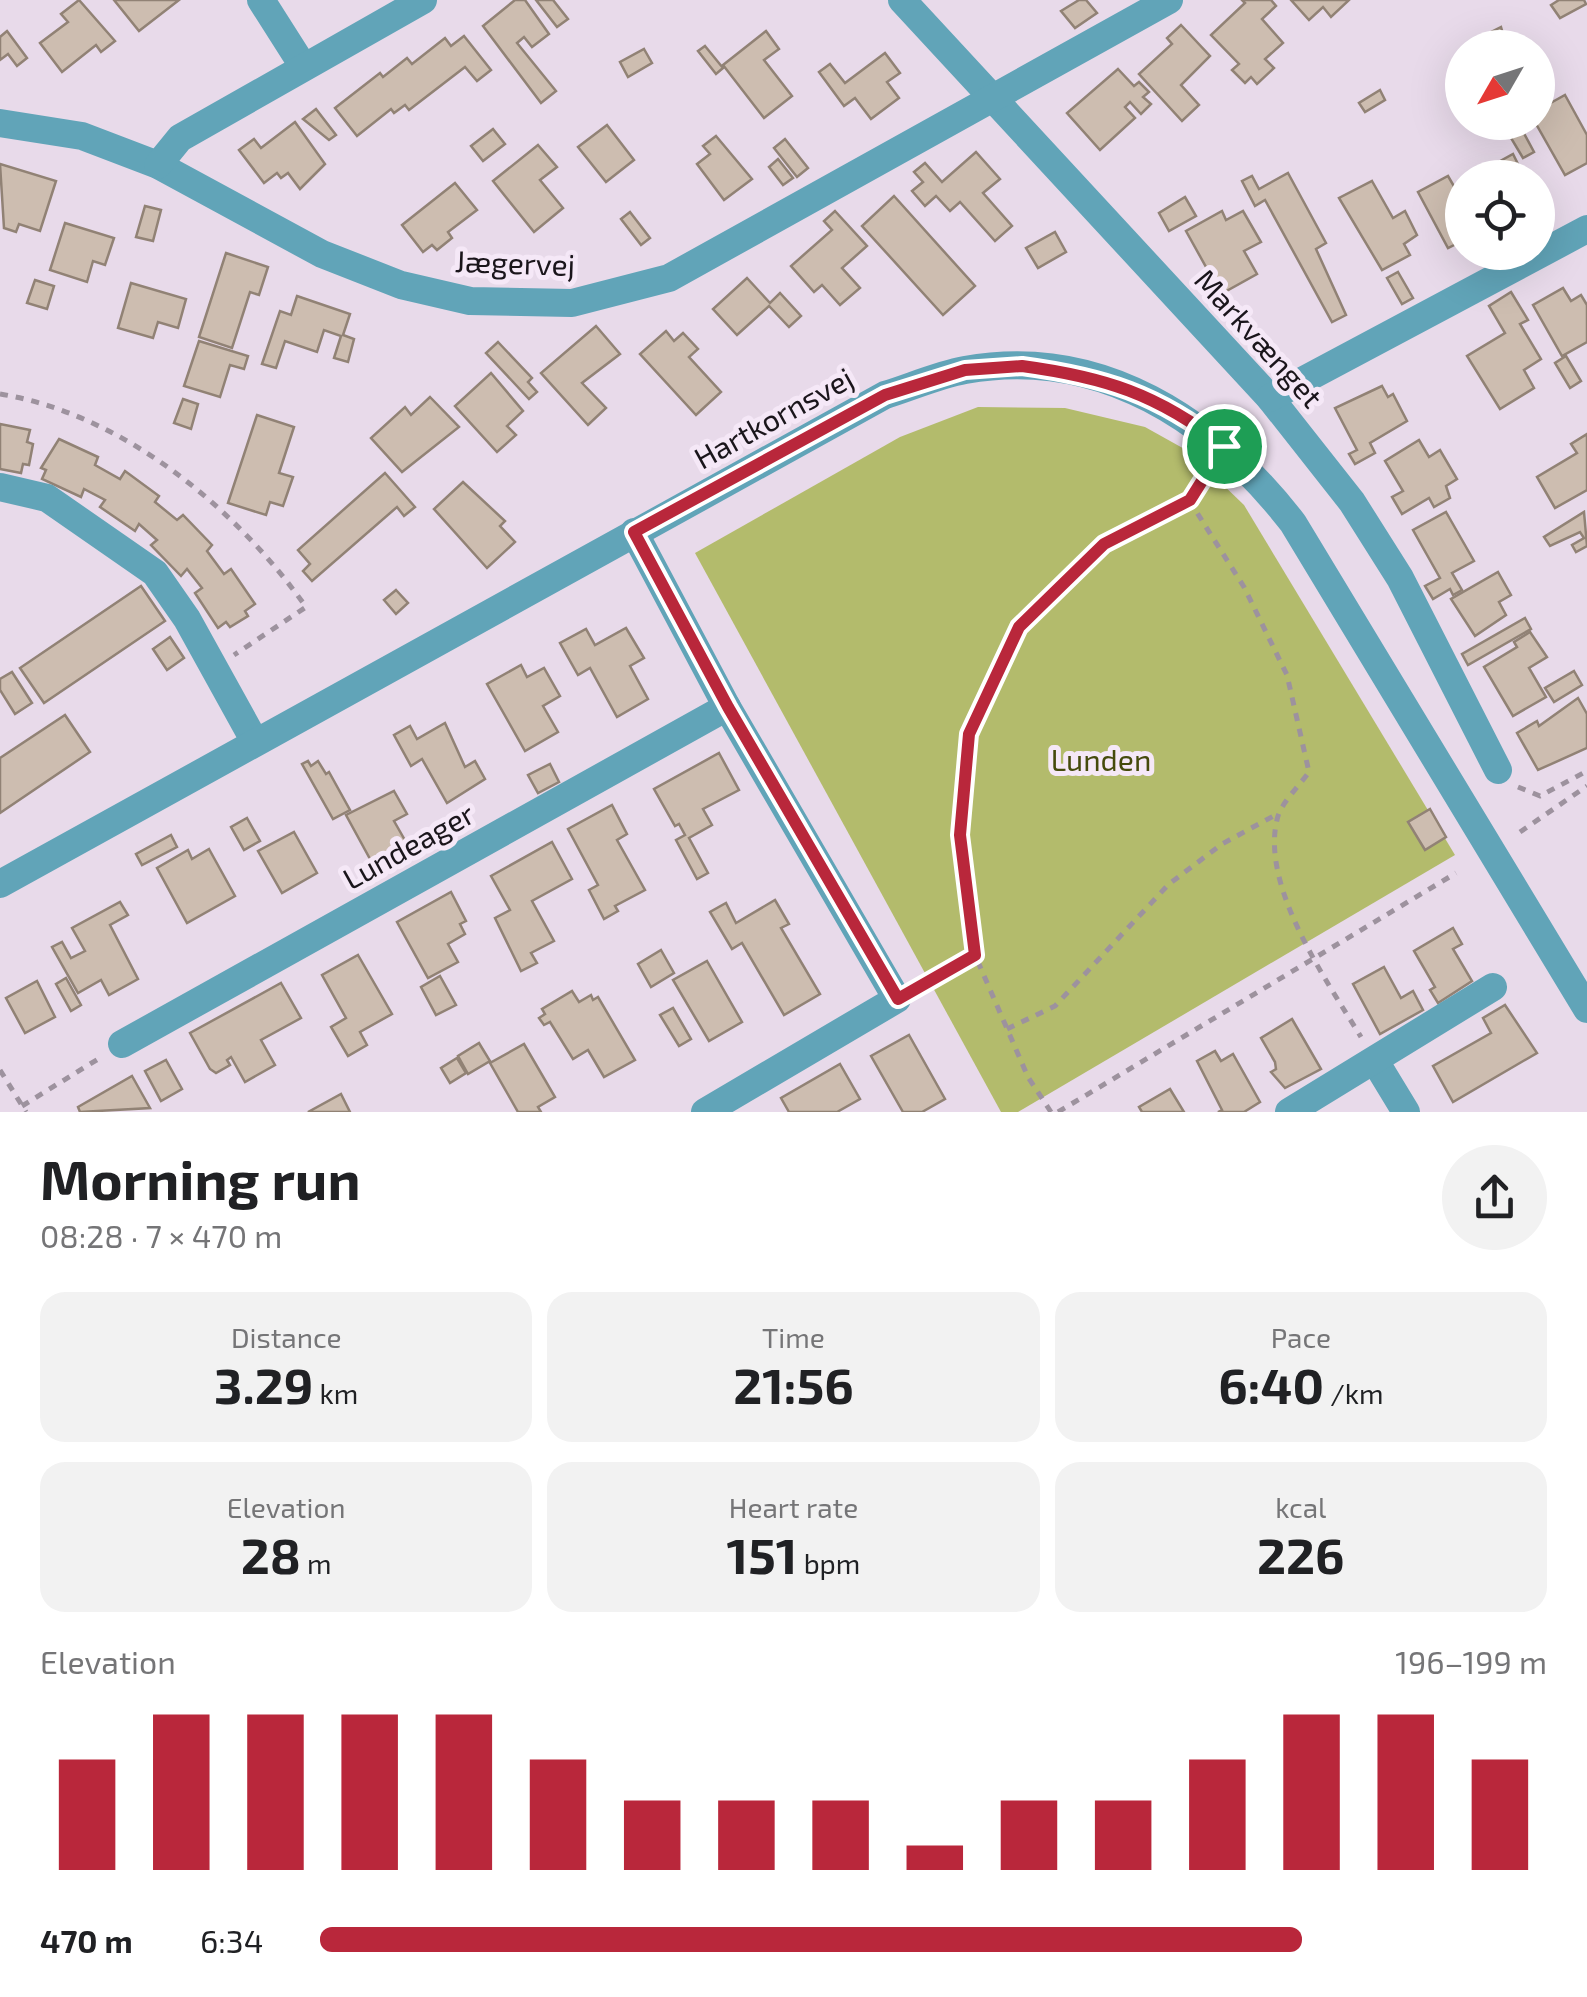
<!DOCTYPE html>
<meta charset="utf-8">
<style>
:root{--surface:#fff;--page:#f2f2f2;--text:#202124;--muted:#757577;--accent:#b9273b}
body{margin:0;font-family:"Exo 2",sans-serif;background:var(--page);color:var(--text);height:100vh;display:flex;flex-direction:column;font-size:38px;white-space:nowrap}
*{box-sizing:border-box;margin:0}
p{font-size:32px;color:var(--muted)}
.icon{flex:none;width:55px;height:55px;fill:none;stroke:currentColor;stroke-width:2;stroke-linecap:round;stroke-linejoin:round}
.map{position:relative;height:1112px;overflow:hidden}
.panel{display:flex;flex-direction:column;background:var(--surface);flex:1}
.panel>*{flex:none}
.needle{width:65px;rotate:231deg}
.buttons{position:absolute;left:1445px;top:30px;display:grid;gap:20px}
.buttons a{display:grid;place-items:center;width:110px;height:110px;border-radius:50%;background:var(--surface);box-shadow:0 10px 40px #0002;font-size:50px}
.pin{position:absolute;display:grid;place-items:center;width:85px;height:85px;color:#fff;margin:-42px;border:5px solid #fff;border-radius:50%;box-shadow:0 2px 10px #0007}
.round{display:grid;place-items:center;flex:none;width:105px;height:105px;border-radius:52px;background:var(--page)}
.head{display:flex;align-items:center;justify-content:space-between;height:170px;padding:0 40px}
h1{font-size:55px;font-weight:700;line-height:75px}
.metrics{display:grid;grid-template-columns:repeat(3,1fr);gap:15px;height:170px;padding:10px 40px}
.metrics div{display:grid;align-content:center;border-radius:25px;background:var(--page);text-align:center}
.metrics b{font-size:50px;font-weight:700}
.metrics small{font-size:28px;font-weight:400}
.metrics p{font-size:28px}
.chart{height:280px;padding:20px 40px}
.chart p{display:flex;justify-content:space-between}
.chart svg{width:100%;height:180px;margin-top:10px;stroke:var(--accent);stroke-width:6}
ul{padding:0 40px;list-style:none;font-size:32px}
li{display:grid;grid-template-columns:160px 120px 1fr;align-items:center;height:75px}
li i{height:25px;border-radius:12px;background:var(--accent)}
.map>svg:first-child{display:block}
.green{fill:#b3bb6c}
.building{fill:#cdbdb0;stroke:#918275;stroke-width:2.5}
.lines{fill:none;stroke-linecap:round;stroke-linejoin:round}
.path{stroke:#9d929e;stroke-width:5;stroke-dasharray:8 8;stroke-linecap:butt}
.minor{stroke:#61a4b8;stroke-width:28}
.tertiary{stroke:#61a4b8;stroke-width:28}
.route-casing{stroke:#fff;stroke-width:20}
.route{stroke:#b9273b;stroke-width:12}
.labels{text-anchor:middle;stroke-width:10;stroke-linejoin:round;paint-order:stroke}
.street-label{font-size:30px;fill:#1a151b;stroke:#f5e8f7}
.park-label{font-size:30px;fill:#454a0c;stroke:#f5e8f7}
</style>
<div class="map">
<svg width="1587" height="1112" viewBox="0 0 1587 1112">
<rect width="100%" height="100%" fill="#e8daea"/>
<!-- green -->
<path class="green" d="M978 407 1065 408 1145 427 1188 451 1244 505 1455 855 1018 1112H1001L695 553 900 437Z"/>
<!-- building -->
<g class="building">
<path d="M79 0 115 41 101 52 96 45 62 72 40 43 68 22 61 14Z"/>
<path d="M114 0H179L139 31Z"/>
<path d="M515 0H525L549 34 532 47 524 37 517 43 556 91 541 103 483 26Z"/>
<path d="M536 0H553L568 19 557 27Z"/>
<path d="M1079 0H1086L1097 13 1075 28 1061 11Z"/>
<path d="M1242 0H1271L1276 6 1262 19 1283 43 1265 59 1274 68 1257 84 1251 77 1245 83 1232 70 1239 64 1211 35 1245 3Z"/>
<path d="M1291 0H1349L1331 17 1323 7 1309 20Z"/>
<path d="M1559 0H1584L1586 4 1560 18 1551 5Z"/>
<path d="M1181 25 1210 56 1181 85 1199 105 1182 121 1139 74 1172 44 1167 38Z"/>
<path d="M1501 27 1507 48H1492L1485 35Z"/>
<path d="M7 31 27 58 17 66 8 54 0 60V37Z"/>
<path d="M766 31 779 49 764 60 792 96 764 118 723 65Z"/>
<path d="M464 36 491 70 477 81 465 67 409 110 405 105 394 113 391 109 357 136 335 108 380 73 383 77 407 58 412 64 445 38 451 46Z"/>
<path d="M705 46 723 68 716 74 698 51Z"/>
<path d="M644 49 652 63 628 77 620 62Z"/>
<path d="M885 53 900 73 887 82 899 98 871 119 855 98 844 106 819 72 830 64 845 83Z"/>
<path d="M1118 69 1134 86 1139 82 1149 92 1143 97 1151 104 1141 114 1130 102 1125 107 1135 118 1100 150 1067 113Z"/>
<path d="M1380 90 1385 100 1365 112 1359 103Z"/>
<path d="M1565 95 1587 135V163L1565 175 1535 122 1538 110Z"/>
<path d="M316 109 336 135 329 140 303 119Z"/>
<path d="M295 122 325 164 300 189 288 173 281 178 277 173 264 183 239 150 254 139 261 148Z"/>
<path d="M607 125 634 160 606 182 578 147Z"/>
<path d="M1520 126 1534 152 1523 158 1508 133Z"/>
<path d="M493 129 505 144 483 161 471 146Z"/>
<path d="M716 136 752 179 724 200 697 164 710 154 703 146Z"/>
<path d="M785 139 808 168 797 177 774 148Z"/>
<path d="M538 145 557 167 540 180 563 208 534 232 493 181Z"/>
<path d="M976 152 1000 179 983 193 1012 226 995 241 960 202 950 211 936 196 925 206 912 191 923 182 914 172 925 163 942 182Z"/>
<path d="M1513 154 1525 178H1488L1484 170Z"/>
<path d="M778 159 793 178 783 185 769 167Z"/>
<path d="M0 164 56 181 40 231 19 224 16 232 4 228Z"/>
<path d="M1288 173 1326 243 1316 249 1346 315 1332 322 1265 200 1255 206 1242 181 1252 176 1259 189Z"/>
<path d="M1448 176 1459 195 1462 193V241L1448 248 1418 192Z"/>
<path d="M1372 181 1393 218 1405 211 1417 235 1404 244 1410 255 1382 270 1339 198Z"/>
<path d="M455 183 477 210 448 232 452 238 437 250 432 245 423 252 402 225Z"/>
<path d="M894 196 975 286 943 315 862 226Z"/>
<path d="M1185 197 1196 216 1169 231 1159 213Z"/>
<path d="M145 206 161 210 153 241 136 237Z"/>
<path d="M835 211 867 246 842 268 860 288 840 305 822 285 814 292 791 266 832 230 824 221Z"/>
<path d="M1222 211 1226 220 1243 211 1261 242 1244 251 1257 274 1221 294 1186 231Z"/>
<path d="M630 212 650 238 641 245 621 219Z"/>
<path d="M65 223 114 238 105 265 93 261 87 282 50 270Z"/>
<path d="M1055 232 1066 252 1038 268 1026 248Z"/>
<path d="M226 253 268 267 259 295 250 292 232 348 199 337Z"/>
<path d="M1398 272 1413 298 1402 304 1387 278Z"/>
<path d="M747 278 770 303 780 293 801 316 789 327 769 306 737 335 713 309Z"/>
<path d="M35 280 54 286 47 309 27 303Z"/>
<path d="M131 283 186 299 178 328 158 322 153 338 118 328Z"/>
<path d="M1563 288 1571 301 1581 295 1587 305V342L1562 356 1533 305Z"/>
<path d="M1511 292 1528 320 1520 324 1541 359 1524 370 1534 388 1500 409 1467 356 1505 333 1489 306Z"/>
<path d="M297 296 350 314 343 335 354 339 348 362 334 358 341 336 324 330 317 352 285 341 276 368 262 364 280 311 291 315Z"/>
<path d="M596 326 620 354 582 383 606 408 588 425 541 373Z"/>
<path d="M666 331 674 341 683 333 698 349 689 357 721 392 696 415 640 354Z"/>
<path d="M199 341 248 356 244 369 230 365 220 397 184 386Z"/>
<path d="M498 342 532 378 528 382 537 392 529 399 486 353Z"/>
<path d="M1566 356 1581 381 1570 388 1555 363Z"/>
<path d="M491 373 523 411 507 426 516 435 497 452 455 406Z"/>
<path d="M1382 386 1388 397 1393 394 1407 421 1370 443 1375 453 1355 464 1349 454 1357 450 1335 408Z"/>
<path d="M430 397 459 427 402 472 371 438 405 407 411 415Z"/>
<path d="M183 399 198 404 191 429 174 423Z"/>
<path d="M257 415 294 427 279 473 293 477 283 506 270 502 266 515 228 503Z"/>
<path d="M0 424 30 430 27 442 33 444 29 465 23 464 21 473 0 469Z"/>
<path d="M1587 434V490L1555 508 1537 477 1577 453 1571 444Z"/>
<path d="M59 439 98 457 95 465 120 479 125 471 159 496 155 502 177 520 183 515 212 545 207 551 224 574 231 569 255 604 245 611 248 616 230 627 226 622 218 628 195 593 202 588 187 569 181 576 151 545 157 540 139 524 135 531 100 507 105 500 84 489 81 497 42 479 46 470 41 468Z"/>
<path d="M1419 440 1429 457 1440 450 1457 479 1446 486 1450 498 1434 507 1429 498 1402 514 1392 497 1403 491 1385 461Z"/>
<path d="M385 473 415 507 404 516 397 507 312 581 303 571 310 564 298 550Z"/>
<path d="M463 482 505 521 500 526 515 542 487 568 434 509Z"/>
<path d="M1446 512 1474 561 1452 573 1462 590 1453 595 1450 589 1433 599 1425 586 1440 578 1413 530Z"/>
<path d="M1584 512 1587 546 1576 552 1572 545 1584 538 1580 532 1550 546 1544 537Z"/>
<path d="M1498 572 1511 595 1499 602 1506 615 1475 636 1451 599Z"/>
<path d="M141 586 165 621 44 703 20 668Z"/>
<path d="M396 590 408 603 396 614 384 600Z"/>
<path d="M1525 618 1531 629 1468 665 1462 654Z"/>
<path d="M626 628 644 658 630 666 648 699 617 717 590 668 578 675 560 643 586 629 595 645Z"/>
<path d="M1530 632 1547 657 1529 668 1546 697 1513 716 1484 667 1517 647 1514 642Z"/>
<path d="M170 637 184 658 167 670 153 649Z"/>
<path d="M521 665 527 677 544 668 560 696 543 706 558 732 525 751 487 684Z"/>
<path d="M1574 671 1582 685 1554 702 1545 688Z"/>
<path d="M12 672 32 703 15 714 0 690V679Z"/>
<path d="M1578 698 1587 714V748L1538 770 1517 733 1537 721 1539 726Z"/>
<path d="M65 715 90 752 0 813V758Z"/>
<path d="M445 723 465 767 475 761 485 779 447 803 422 759 411 766 394 735 410 726 417 739Z"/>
<path d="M719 753 739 790 703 809 712 825 689 838 708 873 697 879 676 840 685 835 679 824 675 826 654 789Z"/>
<path d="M308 761 311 766 318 761 326 774 329 772 350 810 333 819 302 764Z"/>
<path d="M550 764 559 782 538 793 528 775Z"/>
<path d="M394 791 407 814 394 821 410 849 375 868 346 815Z"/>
<path d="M612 805 627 834 617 840 645 890 615 906 618 911 604 919 589 890 598 885 568 829Z"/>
<path d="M1430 809 1446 837 1425 850 1408 822Z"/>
<path d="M247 818 260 841 244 850 231 827Z"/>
<path d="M294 832 317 873 282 893 258 851Z"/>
<path d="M171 835 177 847 142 865 136 854Z"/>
<path d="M552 842 572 879 532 901 554 941 531 953 537 963 521 971 495 918 510 910 491 876Z"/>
<path d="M209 849 235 896 187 923 157 868 188 850 192 859Z"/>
<path d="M451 892 466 921 460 924 465 934 448 944 458 962 428 978 397 922Z"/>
<path d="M775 900 789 924 781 928 820 994 784 1015 742 943 732 949 710 912 726 903 736 923Z"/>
<path d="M120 902 128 915 110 925 138 979 109 995 101 980 78 993 52 947 62 942 71 958 85 951 72 928Z"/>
<path d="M1453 928 1462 944 1453 949 1472 981 1438 1003 1430 990 1435 987 1414 951Z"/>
<path d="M661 950 674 973 651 987 638 964Z"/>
<path d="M358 955 392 1014 360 1032 367 1045 348 1056 331 1027 346 1018 322 975Z"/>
<path d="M707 961 742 1022 709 1041 673 980Z"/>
<path d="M1384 967 1401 998 1413 991 1423 1010 1380 1034 1353 984Z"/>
<path d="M440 976 456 1005 436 1015 421 987Z"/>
<path d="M66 978 81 1005 71 1011 56 984Z"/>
<path d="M37 981 55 1017 25 1033 6 998Z"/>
<path d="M281 983 301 1018 261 1040 275 1065 245 1082 231 1057 227 1060 230 1065 216 1073 210 1069 190 1033Z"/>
<path d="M572 991 579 1002 591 995 593 1000 598 997 635 1060 604 1077 588 1050 573 1059 550 1022 544 1025 539 1018 545 1014 542 1009Z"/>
<path d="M1505 1005 1537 1053 1453 1102 1433 1066 1491 1033 1483 1018Z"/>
<path d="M673 1008 691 1039 679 1046 660 1015Z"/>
<path d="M1292 1019 1321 1069 1285 1088 1271 1072 1276 1069 1275 1062 1261 1038Z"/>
<path d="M909 1035 945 1099 922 1112H903L871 1056Z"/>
<path d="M479 1043 490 1061 468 1074 458 1056Z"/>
<path d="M524 1044 555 1097 538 1107 541 1112H518L490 1063Z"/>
<path d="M1215 1051 1221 1061 1233 1054 1260 1102 1244 1112H1218L1222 1110 1197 1061Z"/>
<path d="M457 1058 466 1073 450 1083 441 1068Z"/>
<path d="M166 1060 182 1089 161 1101 145 1071Z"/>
<path d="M840 1064 860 1099 837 1112H789L781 1098Z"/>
<path d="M132 1076 150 1108 80 1112 78 1107Z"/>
<path d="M1170 1089 1184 1112H1142L1139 1107Z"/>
<path d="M341 1094 350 1112H308Z"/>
</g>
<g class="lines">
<!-- path -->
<g class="path">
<path d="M0 394C123 414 236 508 306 607L234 655"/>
<path d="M1189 500 1244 587 1287 675 1309 772C1300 785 1283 801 1278 816 1258 884 1327 981 1361 1037"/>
<path d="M1518 787 1540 796 1587 771"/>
<path d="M1520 832 1587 786"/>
<path d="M917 988 975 955"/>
<path d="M1007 1029 1055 1006 1169 884 1222 844 1279 813"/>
<path d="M0 1070 26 1112"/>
<path d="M22 1106 103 1056"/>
<path d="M1051 1112 1028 1077 975 955 960 835 969 734 1019 627 1105 544 1189 500 1210 469"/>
<path d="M1058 1112 1456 873"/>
</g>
<!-- minor -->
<g class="minor">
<path d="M261 0 303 66"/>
<path d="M902 0 1270 398 1352 502 1400 578 1498 770"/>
<path d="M0 123 82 136 158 165 322 254 401 285 470 301 572 303 669 278 1169 0"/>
<path d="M158 165 180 138 423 0"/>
<path d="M1270 398 1587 229"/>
<path d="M0 487 47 498 155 573 187 619 255 742"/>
<path d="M634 532 727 707 897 999 705 1112"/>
<path d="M122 1044 727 707"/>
<path d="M1375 1061 1406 1112"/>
<path d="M1289 1112 1493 987"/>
</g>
<!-- tertiary -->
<path class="tertiary" d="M0 884 885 395C911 387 938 375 965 370 1101 345 1214 421 1293 523L1587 1009"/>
</g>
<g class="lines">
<defs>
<path id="route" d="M1022 366C1104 377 1158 394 1224 446L1190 500 1104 544 1019 627 969 734 960 835 975 955 898 999 728 707 634 532 885 395 965 370Z"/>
</defs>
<!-- route casing -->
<use href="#route" class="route-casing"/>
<!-- route -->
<use href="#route" class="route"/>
</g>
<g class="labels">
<!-- street labels -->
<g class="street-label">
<text transform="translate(515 264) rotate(2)" y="10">Jægervej</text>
<text transform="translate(1258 339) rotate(48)" y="10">Markvænget</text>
<text transform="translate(774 419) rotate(-29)" y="10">Hartkornsvej</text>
<text transform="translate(409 847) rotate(-29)" y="10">Lundeager</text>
</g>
<!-- park labels -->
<g class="park-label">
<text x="1101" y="771">Lunden</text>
</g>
</g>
</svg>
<div class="buttons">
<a><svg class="needle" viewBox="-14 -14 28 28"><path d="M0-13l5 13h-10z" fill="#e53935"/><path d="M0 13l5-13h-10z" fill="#757577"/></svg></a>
<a><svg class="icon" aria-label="locate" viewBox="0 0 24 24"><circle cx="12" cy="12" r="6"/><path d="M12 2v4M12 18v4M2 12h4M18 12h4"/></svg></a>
</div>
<div class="pin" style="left:1224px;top:446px;background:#1e9e55"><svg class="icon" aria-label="arrive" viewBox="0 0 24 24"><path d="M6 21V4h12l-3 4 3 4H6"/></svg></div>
</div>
<section class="panel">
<div class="head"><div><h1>Morning run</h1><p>08:28 · 7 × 470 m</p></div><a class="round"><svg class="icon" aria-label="share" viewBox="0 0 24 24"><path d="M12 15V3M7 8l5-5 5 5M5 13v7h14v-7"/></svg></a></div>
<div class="metrics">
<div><p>Distance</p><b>3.29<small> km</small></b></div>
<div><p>Time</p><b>21:56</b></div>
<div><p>Pace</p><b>6:40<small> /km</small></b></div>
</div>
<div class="metrics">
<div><p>Elevation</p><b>28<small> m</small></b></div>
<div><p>Heart rate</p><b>151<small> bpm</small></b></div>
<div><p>kcal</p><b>226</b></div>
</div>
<div class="chart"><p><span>Elevation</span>196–199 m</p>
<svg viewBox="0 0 160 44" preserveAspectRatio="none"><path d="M5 44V17M15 44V6M25 44V6M35 44V6M45 44V6M55 44V17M65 44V27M75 44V27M85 44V27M95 44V38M105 44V27M115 44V27M125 44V17M135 44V6M145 44V6M155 44V17"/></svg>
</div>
<ul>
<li><b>470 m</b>6:34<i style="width:80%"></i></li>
</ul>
</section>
